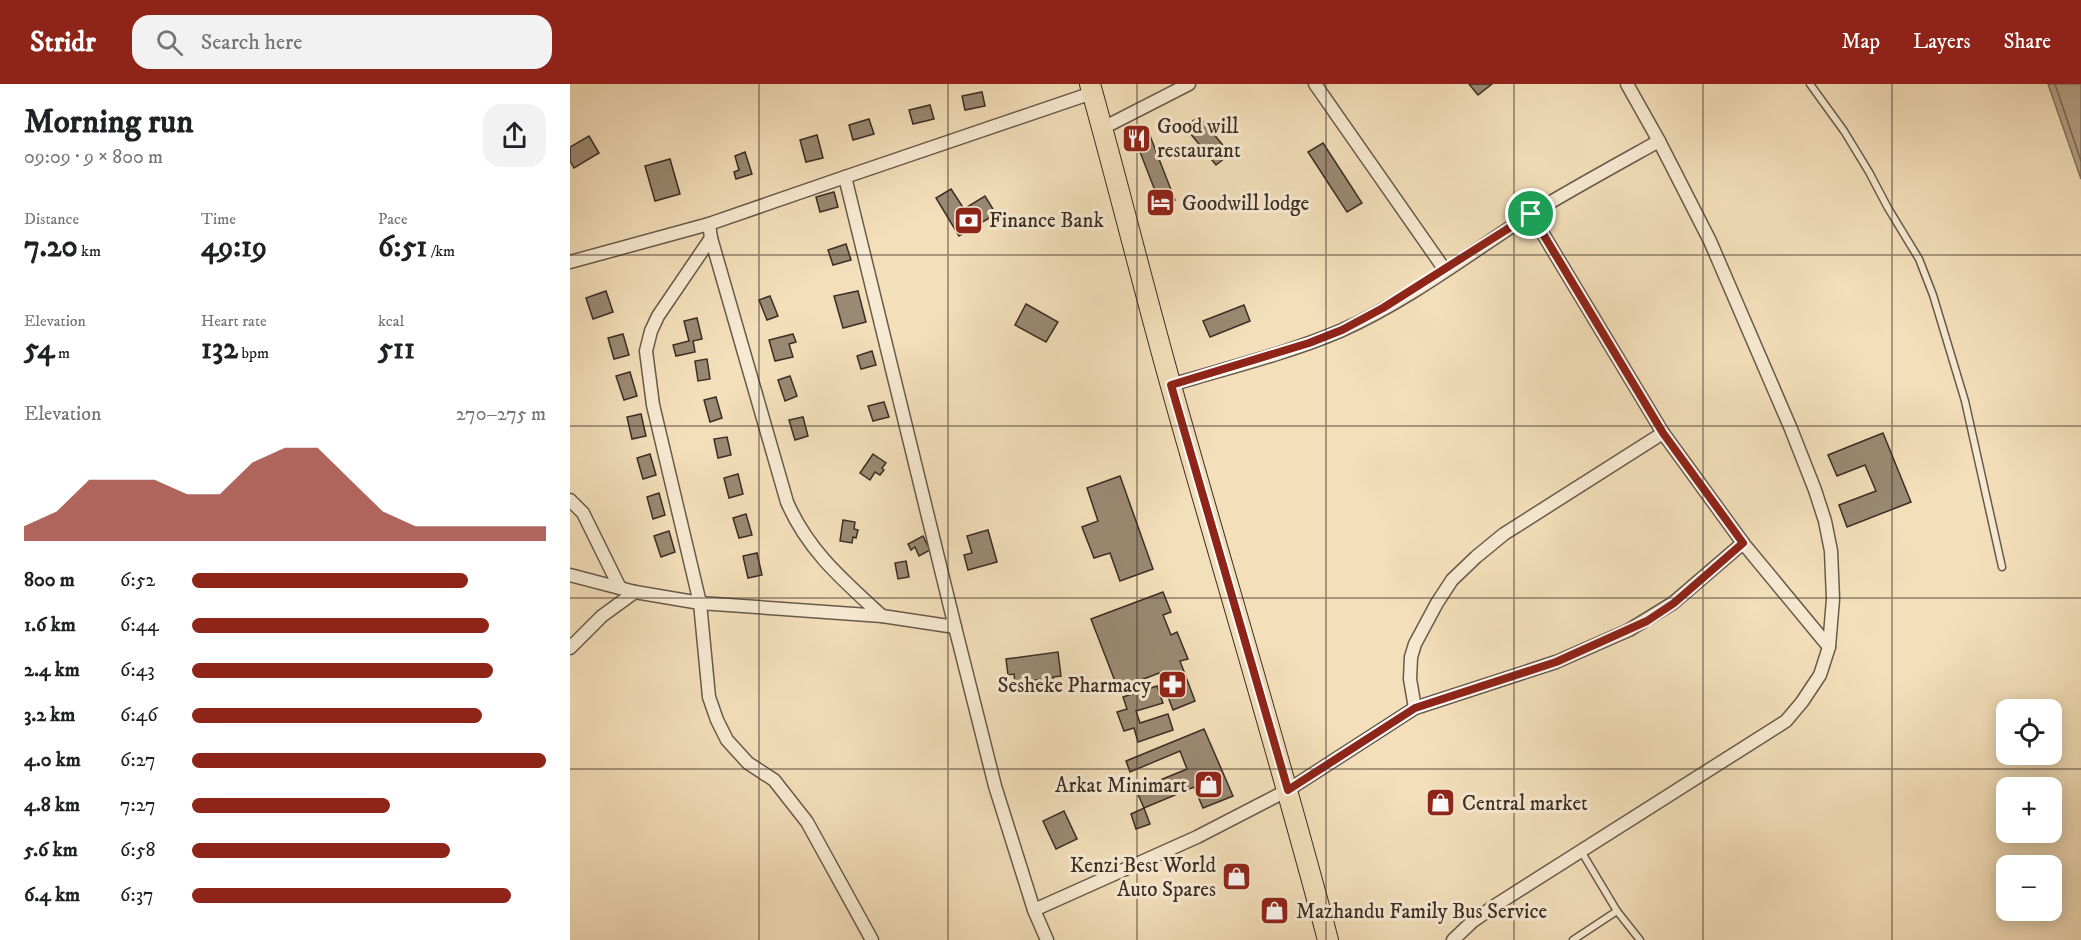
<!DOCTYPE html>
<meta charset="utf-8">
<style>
:root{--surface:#fff;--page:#f2f2f2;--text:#202124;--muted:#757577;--accent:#8f2418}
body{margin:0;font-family:"IM FELL DW Pica",serif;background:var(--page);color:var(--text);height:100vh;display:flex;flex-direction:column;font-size:22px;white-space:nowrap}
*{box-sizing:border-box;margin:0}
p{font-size:20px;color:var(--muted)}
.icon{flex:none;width:33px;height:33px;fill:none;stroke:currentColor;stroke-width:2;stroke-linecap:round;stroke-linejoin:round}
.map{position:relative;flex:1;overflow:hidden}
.side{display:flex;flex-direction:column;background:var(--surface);width:570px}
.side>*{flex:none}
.tools{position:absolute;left:1426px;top:615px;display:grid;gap:12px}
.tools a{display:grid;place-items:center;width:66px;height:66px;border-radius:12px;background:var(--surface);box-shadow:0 3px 15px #0003;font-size:30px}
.pin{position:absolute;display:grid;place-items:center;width:51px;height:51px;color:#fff;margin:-26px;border:3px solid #fff;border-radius:50%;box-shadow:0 2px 6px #0007}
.round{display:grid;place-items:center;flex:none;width:63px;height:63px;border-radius:18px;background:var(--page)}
.head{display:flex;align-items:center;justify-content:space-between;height:102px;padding:0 24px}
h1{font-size:33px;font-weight:700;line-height:45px}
.figures{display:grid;grid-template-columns:repeat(3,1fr);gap:9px;height:102px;padding:6px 24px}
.figures div{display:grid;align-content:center}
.figures b{font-size:30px;font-weight:700}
.figures small{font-size:16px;font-weight:400}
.figures p{font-size:16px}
.chart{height:168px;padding:12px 24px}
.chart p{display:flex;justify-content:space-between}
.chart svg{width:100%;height:108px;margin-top:6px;fill:var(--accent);opacity:.7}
ul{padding:0 24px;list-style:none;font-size:20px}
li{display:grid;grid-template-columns:96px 72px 1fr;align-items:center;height:45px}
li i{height:15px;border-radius:8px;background:var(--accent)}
header{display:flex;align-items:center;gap:36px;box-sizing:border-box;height:84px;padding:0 30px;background:var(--accent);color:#fff}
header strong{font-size:28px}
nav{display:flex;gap:33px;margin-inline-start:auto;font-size:21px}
.search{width:420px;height:54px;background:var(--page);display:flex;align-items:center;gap:15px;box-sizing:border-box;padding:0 21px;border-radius:18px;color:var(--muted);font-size:22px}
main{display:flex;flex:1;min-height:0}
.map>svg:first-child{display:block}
.water{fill:#b4a288;stroke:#837361;stroke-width:1.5}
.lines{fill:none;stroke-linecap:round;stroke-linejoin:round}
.shore{stroke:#776857;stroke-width:1.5}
.building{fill:#9a8a73;stroke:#3a2d26;stroke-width:1.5}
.service-casing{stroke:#685a4b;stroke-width:9}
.minor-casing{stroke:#685a4b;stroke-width:15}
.primary-casing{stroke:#3a2d26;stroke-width:22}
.service{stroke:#f7ead2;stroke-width:6}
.minor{stroke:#f7ead2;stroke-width:12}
.primary{stroke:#f3dfba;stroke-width:20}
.route-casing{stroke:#fff;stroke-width:12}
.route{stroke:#8f2418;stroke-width:8}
.grid{fill:none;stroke:#3a2d26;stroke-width:1.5;stroke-opacity:0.55}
.labels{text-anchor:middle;stroke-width:6;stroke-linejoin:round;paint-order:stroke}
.poi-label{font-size:21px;fill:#3a2d26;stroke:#f7ead2;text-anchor:start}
</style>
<header>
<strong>Stridr</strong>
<div class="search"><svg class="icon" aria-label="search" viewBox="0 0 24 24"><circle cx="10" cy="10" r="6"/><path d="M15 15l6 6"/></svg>Search here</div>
<nav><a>Map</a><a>Layers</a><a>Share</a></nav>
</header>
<main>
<section class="side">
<div class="head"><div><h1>Morning run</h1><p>09:09 · 9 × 800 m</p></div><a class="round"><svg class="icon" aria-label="share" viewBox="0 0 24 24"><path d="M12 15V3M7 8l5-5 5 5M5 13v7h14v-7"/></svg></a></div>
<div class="figures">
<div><p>Distance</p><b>7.20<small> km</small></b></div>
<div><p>Time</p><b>49:19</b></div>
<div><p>Pace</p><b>6:51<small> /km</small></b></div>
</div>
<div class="figures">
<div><p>Elevation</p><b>54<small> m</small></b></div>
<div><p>Heart rate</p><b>132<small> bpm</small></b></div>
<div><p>kcal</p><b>511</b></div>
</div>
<div class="chart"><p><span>Elevation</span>270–275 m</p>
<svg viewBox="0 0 160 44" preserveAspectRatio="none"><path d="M0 44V38L10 32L20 19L30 19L40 19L50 25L60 25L70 12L80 6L90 6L100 19L110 32L120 38L130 38L140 38L150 38L160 38V44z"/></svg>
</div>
<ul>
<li><b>800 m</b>6:52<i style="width:78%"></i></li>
<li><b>1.6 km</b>6:44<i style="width:84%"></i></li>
<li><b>2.4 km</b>6:43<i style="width:85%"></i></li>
<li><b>3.2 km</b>6:46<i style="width:82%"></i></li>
<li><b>4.0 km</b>6:27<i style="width:100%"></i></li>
<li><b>4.8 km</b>7:27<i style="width:56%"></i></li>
<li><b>5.6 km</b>6:58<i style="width:73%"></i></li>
<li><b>6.4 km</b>6:37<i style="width:90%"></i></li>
</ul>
</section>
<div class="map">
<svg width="1511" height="856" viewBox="0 0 1511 856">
<rect width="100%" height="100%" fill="#f3dfba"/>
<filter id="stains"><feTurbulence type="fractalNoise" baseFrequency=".00333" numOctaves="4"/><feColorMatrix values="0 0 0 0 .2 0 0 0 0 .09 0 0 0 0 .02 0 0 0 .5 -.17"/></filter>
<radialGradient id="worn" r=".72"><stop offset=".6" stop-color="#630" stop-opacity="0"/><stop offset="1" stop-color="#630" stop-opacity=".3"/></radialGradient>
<!-- water -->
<path class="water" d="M1478 0H1511V95Z"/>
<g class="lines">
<!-- shore -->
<path class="shore" d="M1485 0 1511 77"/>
</g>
<!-- building -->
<g class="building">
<path d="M899 0H922L908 11Z"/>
<path d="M412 8 415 22 395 26 392 12Z"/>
<path d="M360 21 364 35 343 40 339 26Z"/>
<path d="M629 32 660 70 646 81 615 43Z"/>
<path d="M299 35 304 50 283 56 279 41Z"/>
<path d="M577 44 605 116 591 122 563 50Z"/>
<path d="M247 51 253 74 236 78 230 56Z"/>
<path d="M19 52 29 69 4 84 0 77V63Z"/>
<path d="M753 59 792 119 777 128 738 68Z"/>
<path d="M175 68 182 90 166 95 164 88 169 86 165 72Z"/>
<path d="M100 75 110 110 85 117 75 82Z"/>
<path d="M381 105 394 125 415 112 426 130 389 152 366 114Z"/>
<path d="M264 108 268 123 250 128 246 113Z"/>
<path d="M276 160 281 176 263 181 258 166Z"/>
<path d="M36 207 43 228 23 235 16 214Z"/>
<path d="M288 207 296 238 273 244 264 212Z"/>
<path d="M200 212 208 232 197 236 189 216Z"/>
<path d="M456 220 488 238 476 258 445 241Z"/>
<path d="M674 221 680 237 640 253 633 237Z"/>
<path d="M127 234 132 255 123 257 125 268 106 272 103 261 119 257 114 237Z"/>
<path d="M53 250 59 271 44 275 38 254Z"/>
<path d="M223 250 226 258 219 260 223 273 205 277 199 256Z"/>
<path d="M302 267 306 281 291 285 287 272Z"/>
<path d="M137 275 140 295 128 297 125 277Z"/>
<path d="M60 288 67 312 54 316 46 292Z"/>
<path d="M220 292 227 312 215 317 208 296Z"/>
<path d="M146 313 152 334 140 338 134 316Z"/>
<path d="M314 318 319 333 303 337 298 322Z"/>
<path d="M71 330 76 352 62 355 57 333Z"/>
<path d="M233 333 238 352 225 356 219 336Z"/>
<path d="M1313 349 1341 418 1277 443 1269 421 1306 407 1295 381 1267 392 1258 371Z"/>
<path d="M157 353 161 371 148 374 144 355Z"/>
<path d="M80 370 86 391 73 395 67 374Z"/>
<path d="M303 370 316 379 312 384 314 386 310 391 305 388 300 396 290 389Z"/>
<path d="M168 390 173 410 159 414 154 394Z"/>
<path d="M550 392 583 485 550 497 540 469 524 474 512 443 528 437 517 404Z"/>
<path d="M89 409 95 431 83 435 77 413Z"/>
<path d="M176 430 182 451 169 454 163 434Z"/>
<path d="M273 436 285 438 284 445 288 446 286 454 283 453 282 459 270 457Z"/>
<path d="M418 446 427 478 398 486 394 471 402 469 397 452Z"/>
<path d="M99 447 105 468 91 473 84 452Z"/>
<path d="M353 452 360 466 349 472 345 463 341 466 338 460Z"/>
<path d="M187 469 192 491 178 494 173 472Z"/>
<path d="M336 477 339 493 328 495 325 479Z"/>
<path d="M593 508 601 528 593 531 601 551 607 548 618 575 610 577 625 617 603 626 589 589 548 605 521 535Z"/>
<path d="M488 568 491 592 483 593 484 602 473 603 472 595 445 599 444 590 438 591 436 575Z"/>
<path d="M587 602 593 619 566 627 570 639 598 630 603 646 568 658 564 644 554 647 547 628 557 625 553 613Z"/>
<path d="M634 645 663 712 633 724 624 703 574 724 566 706 617 685 610 667 560 688 556 677Z"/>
<path d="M574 724 580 740 566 745 561 730Z"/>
<path d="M494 727 507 755 486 765 473 737Z"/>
</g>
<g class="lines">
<defs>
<g id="service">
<path d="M1240 0 1274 47 1299 88 1318 124 1349 175 1363 211 1395 317 1432 483"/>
<path d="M1011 767 1047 827 1070 856"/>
<path d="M1003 856 1047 827"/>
</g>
<g id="minor">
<path d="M745 0 875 186"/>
<path d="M533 44 619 0"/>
<path d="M961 130 1093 349 1173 459 1259 563"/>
<path d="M139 140 141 154 217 418C238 467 274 497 312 532"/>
<path d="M141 154 88 232 81 247 76 267 83 321 130 519 139 613 147 636 157 656 178 679 204 696 237 738 302 856"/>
<path d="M0 178 139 140 275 93"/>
<path d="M601 301C657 284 716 270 770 247 836 218 899 170 959 131 1002 105 1046 81 1089 57"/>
<path d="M0 416 13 429 50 504"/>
<path d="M0 491 65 508 130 519 312 532 385 543 275 93 522 9"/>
<path d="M385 543 425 702 464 826"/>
<path d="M0 564 32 532 65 508"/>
<path d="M845 624 840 595 841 573 845 560 867 519 882 496 906 473 934 450 1093 349"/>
<path d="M477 856 464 826 627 753 718 706 845 624 986 578 1059 546 1103 519 1173 459"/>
<path d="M883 856 903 837 929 819 1216 637 1232 618 1250 591 1259 563 1263 515 1261 467 1255 437 1245 406 1221 345 1140 157 1089 57 1057 0"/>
</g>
<path id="primary" d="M520 0C548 100 573 202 601 302 653 487 709 670 758 856"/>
</defs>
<!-- service casing -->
<use href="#service" class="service-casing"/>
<!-- minor casing -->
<use href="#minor" class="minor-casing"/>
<!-- primary casing -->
<use href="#primary" class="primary-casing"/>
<!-- service -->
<use href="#service" class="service"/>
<!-- minor -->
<use href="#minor" class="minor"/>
<!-- primary -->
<use href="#primary" class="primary"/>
</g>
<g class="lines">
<defs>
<path id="route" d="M961 130 1093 349 1173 459 1104 519 1077 537 986 578 845 624 718 706 601 301 739 259 772 246 813 224Z"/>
</defs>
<!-- route casing -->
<use href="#route" class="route-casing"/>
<!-- route -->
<use href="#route" class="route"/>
</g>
<!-- grid -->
<path class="grid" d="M189 0V856M378 0V856M567 0V856M756 0V856M944 0V856M1133 0V856M1322 0V856M0 171H1511M0 342H1511M0 514H1511M0 685H1511"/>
<!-- icons -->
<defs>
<symbol id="restaurant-square" viewBox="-11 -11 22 22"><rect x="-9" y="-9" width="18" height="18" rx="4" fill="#8f2418" stroke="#f7ead2"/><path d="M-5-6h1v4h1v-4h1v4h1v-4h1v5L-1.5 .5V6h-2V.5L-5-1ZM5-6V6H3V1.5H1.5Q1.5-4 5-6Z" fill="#fff"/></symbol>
<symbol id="hotel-square" viewBox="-11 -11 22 22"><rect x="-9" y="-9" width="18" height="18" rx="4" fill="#8f2418" stroke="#f7ead2"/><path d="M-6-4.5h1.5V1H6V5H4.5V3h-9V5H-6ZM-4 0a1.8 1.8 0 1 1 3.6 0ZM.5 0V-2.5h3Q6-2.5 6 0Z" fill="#fff"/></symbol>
<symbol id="bank-square" viewBox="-11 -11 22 22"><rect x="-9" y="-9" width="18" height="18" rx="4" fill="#8f2418" stroke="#f7ead2"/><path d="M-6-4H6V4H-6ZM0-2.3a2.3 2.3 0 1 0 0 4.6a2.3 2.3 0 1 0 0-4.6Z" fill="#fff"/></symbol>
<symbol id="pharmacy-square" viewBox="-11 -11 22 22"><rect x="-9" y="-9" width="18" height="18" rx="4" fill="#8f2418" stroke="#f7ead2"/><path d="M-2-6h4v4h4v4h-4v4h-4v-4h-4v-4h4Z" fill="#fff"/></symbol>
<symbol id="shop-square" viewBox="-11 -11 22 22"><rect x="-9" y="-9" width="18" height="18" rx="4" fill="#8f2418" stroke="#f7ead2"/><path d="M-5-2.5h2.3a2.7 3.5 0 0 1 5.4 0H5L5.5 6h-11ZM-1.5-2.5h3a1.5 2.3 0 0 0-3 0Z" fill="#fff"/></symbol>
</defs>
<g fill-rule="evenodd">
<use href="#restaurant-square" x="550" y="38" width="33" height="33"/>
<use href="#hotel-square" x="574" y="102" width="33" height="33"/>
<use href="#bank-square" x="382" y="120" width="33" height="33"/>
<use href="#pharmacy-square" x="586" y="584" width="33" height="33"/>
<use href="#shop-square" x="622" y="684" width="33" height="33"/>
<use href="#shop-square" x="854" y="702" width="33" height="33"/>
<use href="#shop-square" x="650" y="776" width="33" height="33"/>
<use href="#shop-square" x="688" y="810" width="33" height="33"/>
</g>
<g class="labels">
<!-- poi labels -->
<g class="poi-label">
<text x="587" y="49">Good will<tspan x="587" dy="24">restaurant</tspan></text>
<text x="612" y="126">Goodwill lodge</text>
<text x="419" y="143">Finance Bank</text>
<text x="581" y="608" text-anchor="end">Sesheke Pharmacy</text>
<text x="617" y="708" text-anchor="end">Arkat Minimart</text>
<text x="892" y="726">Central market</text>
<text x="646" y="788" text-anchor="end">Kenzi Best World<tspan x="646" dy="24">Auto Spares</tspan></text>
<text x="726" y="834">Mazhandu Family Bus Service</text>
</g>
</g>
<rect width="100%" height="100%" filter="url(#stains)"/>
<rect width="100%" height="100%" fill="url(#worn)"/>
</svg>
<div class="tools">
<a><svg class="icon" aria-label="locate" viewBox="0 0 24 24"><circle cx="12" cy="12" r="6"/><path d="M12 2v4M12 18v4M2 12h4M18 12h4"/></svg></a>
<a>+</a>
<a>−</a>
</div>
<div class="pin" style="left:961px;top:130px;background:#1e9e55"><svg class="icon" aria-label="arrive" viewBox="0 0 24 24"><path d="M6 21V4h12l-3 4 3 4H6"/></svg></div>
</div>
</main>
